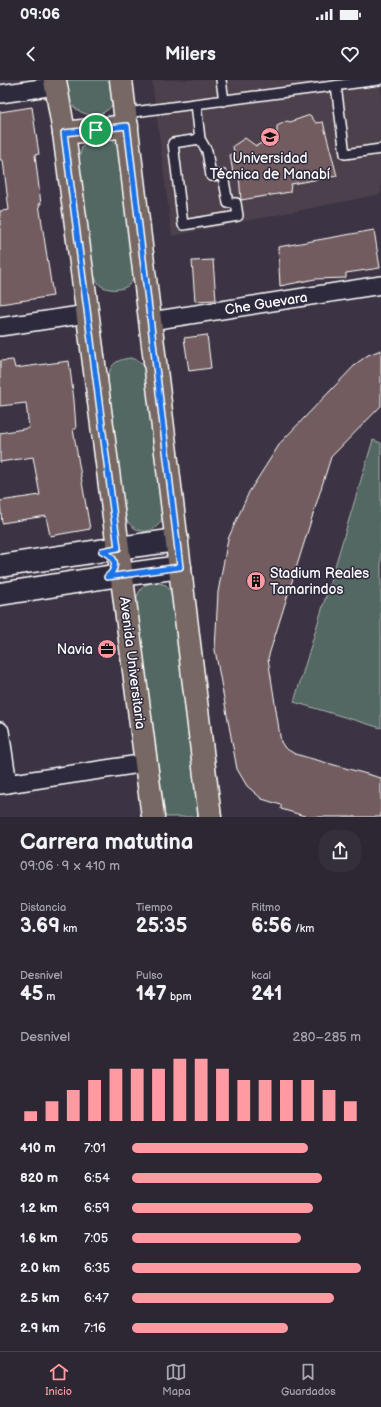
<!DOCTYPE html>
<html lang="es">
<meta charset="utf-8">
<style>
:root{--surface:#2d2733;--page:#352f3b;--text:#f1f3f6;--muted:#a7a5ac;--line:#48444e;--accent:#ff9aa2}
body{margin:0;font-family:"Balsamiq Sans",sans-serif;background:var(--page);color:var(--text);height:100vh;display:flex;flex-direction:column;font-size:15px;white-space:nowrap}
*{box-sizing:border-box;margin:0}
p{font-size:13px;color:var(--muted)}
.icon{flex:none;width:22px;height:22px;fill:none;stroke:currentColor;stroke-width:2;stroke-linecap:round;stroke-linejoin:round}
.map{position:relative;height:737px;overflow:hidden}
.drawer{display:flex;flex-direction:column;background:var(--surface);flex:1}
.drawer>*{flex:none}
.pin{position:absolute;display:grid;place-items:center;width:34px;height:34px;color:#fff;margin:-17px;border:2px solid #fff;border-radius:50%;box-shadow:0 1px 4px #0007}
.round{display:grid;place-items:center;flex:none;width:42px;height:42px;border-radius:16px;background:var(--page)}
.head{display:flex;align-items:center;justify-content:space-between;height:68px;padding:0 20px}
h1{font-size:22px;font-weight:800;line-height:30px}
.metrics{display:grid;grid-template-columns:repeat(3,1fr);gap:6px;height:68px;padding:4px 20px}
.metrics div{display:grid;align-content:center}
.metrics b{font-size:20px;font-weight:800}
.metrics small{font-size:11px;font-weight:400}
.metrics p{font-size:11px}
.chart{height:112px;padding:8px 20px}
.chart p{display:flex;justify-content:space-between}
.chart svg{width:100%;height:72px;margin-top:4px;stroke:var(--accent);stroke-width:6}
ul{padding:0 20px;list-style:none;font-size:13px}
li{display:grid;grid-template-columns:64px 48px 1fr;align-items:center;height:30px}
li i{height:10px;border-radius:5px;background:var(--accent)}
.status{display:flex;justify-content:space-between;align-items:center;height:28px;padding:0 20px;background:var(--surface);direction:ltr}
.status svg{height:11px;fill:currentColor}
header{display:flex;justify-content:space-between;align-items:center;height:52px;padding:0 20px;background:var(--surface);font-size:18px;font-weight:800}
.tab-bar{display:flex;justify-content:space-around;align-items:center;height:56px;border-top:1px solid var(--line);background:var(--surface);font-size:11px;color:var(--muted)}
.tab-bar a{display:grid;justify-items:center;gap:2px}
.tab-bar .on{color:var(--accent)}
.map>svg:first-child{display:block}
.built{fill:#4c404c}
.green{fill:#536862;stroke:#a9b4b0}
.building{fill:#725c5f;stroke:#fff}
.lines{fill:none;stroke-linecap:round;stroke-linejoin:round}
.service-casing{stroke:#fff;stroke-width:12}
.minor-casing{stroke:#fff;stroke-width:20}
.secondary-casing{stroke:#fff;stroke-width:25}
.primary-casing{stroke:#fff;stroke-width:25}
.service{stroke:#2f2a3d;stroke-width:9}
.minor{stroke:#2f2a3d;stroke-width:17}
.secondary{stroke:#2f2a3d;stroke-width:22}
.primary{stroke:#776864;stroke-width:22}
.route-casing{stroke:#fff;stroke-width:8}
.route{stroke:#1a73e8;stroke-width:5}
.labels{text-anchor:middle;stroke-width:3;stroke-linejoin:round;paint-order:stroke}
.poi-label{font-size:14px;fill:#fff;stroke:#2f2a3d}
.street-label{font-size:14px;fill:#fff;stroke:#2f2a3d}
</style>
<div class="status"><b>09:06</b><svg viewBox="0 0 49 12"><path d="M0 12V9h3v3zM5 12V6h3v6zM10 12V3h3v9zM15 12V0h3v12zM26 1h20v11H26zM47 4h2v5h-2z"/></svg></div>
<header><svg class="icon" aria-label="back" viewBox="0 0 24 24"><path d="M15 5l-7 7 7 7"/></svg>Milers<svg class="icon" aria-label="heart" viewBox="0 0 24 24"><path d="M12 20l-8-8c-3-5 5-10 8-4 3-6 11-1 8 4z"/></svg></header>
<div class="map">
<svg width="381" height="737" viewBox="0 0 381 737">
<rect width="100%" height="100%" fill="#3c3444"/>
<filter id="ink" filterUnits="userSpaceOnUse"><feTurbulence type="fractalNoise" baseFrequency=".025" numOctaves="2"/><feDisplacementMap in="SourceGraphic" scale="8" xChannelSelector="R" yChannelSelector="G"/><feConvolveMatrix kernelMatrix="1 2 1 2 8 2 1 2 1" color-interpolation-filters="sRGB"/></filter>
<g filter="url(#ink)">
<!-- built -->
<path class="built" d="M152 0H381V114L172 156Z"/>
<!-- green -->
<g class="green">
<path d="M67 0H114C115 5 117 11 116 16 111 40 78 41 69 19 67 14 68 6 67 0Z"/>
<path d="M103 57 114 61 121 70 136 189C135 194 134 199 130 204 123 211 107 211 100 205 97 202 95 197 93 194L79 79 82 67 93 58Z"/>
<path d="M130 278C138 280 142 282 146 289L164 433C159 455 136 458 125 437L108 301C109 285 115 280 130 278Z"/>
<path d="M373 360 381 363V648L294 622Z"/>
<path d="M156 502 166 505 174 516 200 737H165L136 519C141 507 143 504 156 502Z"/>
</g>
<!-- building -->
<g class="building">
<path d="M32 27 39 74 35 75 41 124H39L53 216 0 224V131L9 130 3 80H0V32Z"/>
<path d="M310 35 316 43 323 42 337 96 291 104 290 112 241 120 239 95 233 93 230 75 234 72 233 66 245 58 256 66 277 55V46L287 41 290 42Z"/>
<path d="M374 150 380 188 346 193V198L315 199 280 206 278 167Z"/>
<path d="M213 180 216 220 195 221 192 181Z"/>
<path d="M207 255 211 288 189 291 184 258Z"/>
<path d="M381 270V326L331 377 268 578 280 656 281 662 285 668 295 674 381 698V737H308L281 729V725L262 719 247 706 237 689 215 570 218 512 228 459 249 412 281 362 357 283 368 275Z"/>
<path d="M13 280 15 288 69 281 74 320 76 349H73L90 449 50 456 46 436 2 443 0 421 40 415 33 377 0 382V353L29 348 26 323 0 326V281Z"/>
</g>
<g class="lines">
<defs>
<g id="service">
<path d="M221 0 224 21"/>
<path d="M336 6 345 74 381 69"/>
<path d="M196 24 200 59 207 71 211 96 223 95 228 123H236L238 136 183 145 173 63 200 59"/>
<path d="M126 33 379 0"/>
</g>
<g id="minor">
<path d="M0 14 55 6"/>
<path d="M151 241 381 205"/>
<path d="M0 247 87 234"/>
<path d="M0 651 8 704"/>
<path d="M0 705 146 683"/>
</g>
<g id="secondary">
<path d="M0 486 118 468 177 460"/>
<path d="M0 514 107 497 180 487"/>
</g>
<g id="primary">
<path d="M55 0 64 53 153 737"/>
<path d="M121 0 210 737"/>
<path d="M64 53 127 46"/>
</g>
</defs>
<!-- service casing -->
<use href="#service" class="service-casing"/>
<!-- minor casing -->
<use href="#minor" class="minor-casing"/>
<!-- secondary casing -->
<use href="#secondary" class="secondary-casing"/>
<!-- primary casing -->
<use href="#primary" class="primary-casing"/>
<!-- service -->
<use href="#service" class="service"/>
<!-- minor -->
<use href="#minor" class="minor"/>
<!-- secondary -->
<use href="#secondary" class="secondary"/>
<!-- primary -->
<use href="#primary" class="primary"/>
</g>
</g>
<g class="lines" filter="url(#ink)">
<defs>
<path id="route" d="M127 46 180 487 107 497C119 487 116 476 102 471L118 468 64 53Z"/>
</defs>
<!-- route casing -->
<use href="#route" class="route-casing"/>
<!-- route -->
<use href="#route" class="route"/>
</g>
<!-- icons -->
<defs>
<symbol id="university-disc" viewBox="-11 -11 22 22"><circle r="9.5" fill="#ff9aa2" stroke="#2f2a3d"/><path d="M0-5L7-2L0 1L-7-2ZM-4 1L0 2.5L4 1V4Q0 6-4 4Z" fill="#111"/></symbol>
<symbol id="building-disc" viewBox="-11 -11 22 22"><circle r="9.5" fill="#ff9aa2" stroke="#2f2a3d"/><path d="M-4-6H4V6H1V3H-1V6H-4ZM-2.5-4.3h1.7v1.8h-1.7ZM.8-4.3h1.7v1.8H.8ZM-2.5-1h1.7V.8h-1.7ZM.8-1h1.7V.8H.8Z" fill="#111"/></symbol>
<symbol id="office-disc" viewBox="-11 -11 22 22"><circle r="9.5" fill="#ff9aa2" stroke="#2f2a3d"/><path d="M-6-3h4V-5.5h4V-3h4V5H-6ZM-1-4.5V-3h2v-1.5ZM-6 0V1H6V0Z" fill="#111"/></symbol>
</defs>
<g fill-rule="evenodd">
<use href="#university-disc" x="259" y="46" width="22" height="22"/>
<use href="#building-disc" x="245" y="490" width="22" height="22"/>
<use href="#office-disc" x="96" y="558" width="22" height="22"/>
</g>
<g class="labels">
<!-- poi labels -->
<g class="poi-label">
<text x="270" y="83">Universidad<tspan x="270" dy="16">Técnica de Manabí</tspan></text>
<text x="270" y="498" text-anchor="start">Stadium Reales<tspan x="270" dy="16">Tamarindos</tspan></text>
<text x="93" y="574" text-anchor="end">Navia</text>
</g>
<!-- street labels -->
<g class="street-label">
<text transform="translate(266 223) rotate(-9)" y="5">Che Guevara</text>
<text transform="translate(133 583) rotate(83)" y="5">Avenida Universitaria</text>
</g>
</g>
</svg>
<div class="pin" style="left:96px;top:50px;background:#1e9e55"><svg class="icon" aria-label="arrive" viewBox="0 0 24 24"><path d="M6 21V4h12l-3 4 3 4H6"/></svg></div>
</div>
<section class="drawer">
<div class="head"><div><h1>Carrera matutina</h1><p>09:06 · 9 × 410 m</p></div><a class="round"><svg class="icon" aria-label="share" viewBox="0 0 24 24"><path d="M12 15V3M7 8l5-5 5 5M5 13v7h14v-7"/></svg></a></div>
<div class="metrics">
<div><p>Distancia</p><b>3.69<small> km</small></b></div>
<div><p>Tiempo</p><b>25:35</b></div>
<div><p>Ritmo</p><b>6:56<small> /km</small></b></div>
</div>
<div class="metrics">
<div><p>Desnivel</p><b>45<small> m</small></b></div>
<div><p>Pulso</p><b>147<small> bpm</small></b></div>
<div><p>kcal</p><b>241</b></div>
</div>
<div class="chart"><p><span>Desnivel</span>280–285 m</p>
<svg viewBox="0 0 160 44" preserveAspectRatio="none"><path d="M5 44V38M15 44V32M25 44V25M35 44V19M45 44V12M55 44V12M65 44V12M75 44V6M85 44V6M95 44V12M105 44V19M115 44V19M125 44V19M135 44V19M145 44V25M155 44V32"/></svg>
</div>
<ul>
<li><b>410 m</b>7:01<i style="width:77%"></i></li>
<li><b>820 m</b>6:54<i style="width:83%"></i></li>
<li><b>1.2 km</b>6:59<i style="width:79%"></i></li>
<li><b>1.6 km</b>7:05<i style="width:74%"></i></li>
<li><b>2.0 km</b>6:35<i style="width:100%"></i></li>
<li><b>2.5 km</b>6:47<i style="width:88%"></i></li>
<li><b>2.9 km</b>7:16<i style="width:68%"></i></li>
</ul>
</section>
<nav class="tab-bar">
<a class="on"><svg class="icon" aria-label="home" viewBox="0 0 24 24"><path d="M3 11l9-7 9 7M6 9v11h12V9"/></svg>Inicio</a>
<a><svg class="icon" aria-label="map" viewBox="0 0 24 24"><path d="M3 6l6-2 6 2 6-2v14l-6 2-6-2-6 2zM9 4v14M15 6v14"/></svg>Mapa</a>
<a><svg class="icon" aria-label="saved" viewBox="0 0 24 24"><path d="M7 4h10v16l-5-4-5 4z"/></svg>Guardados</a>
</nav>
